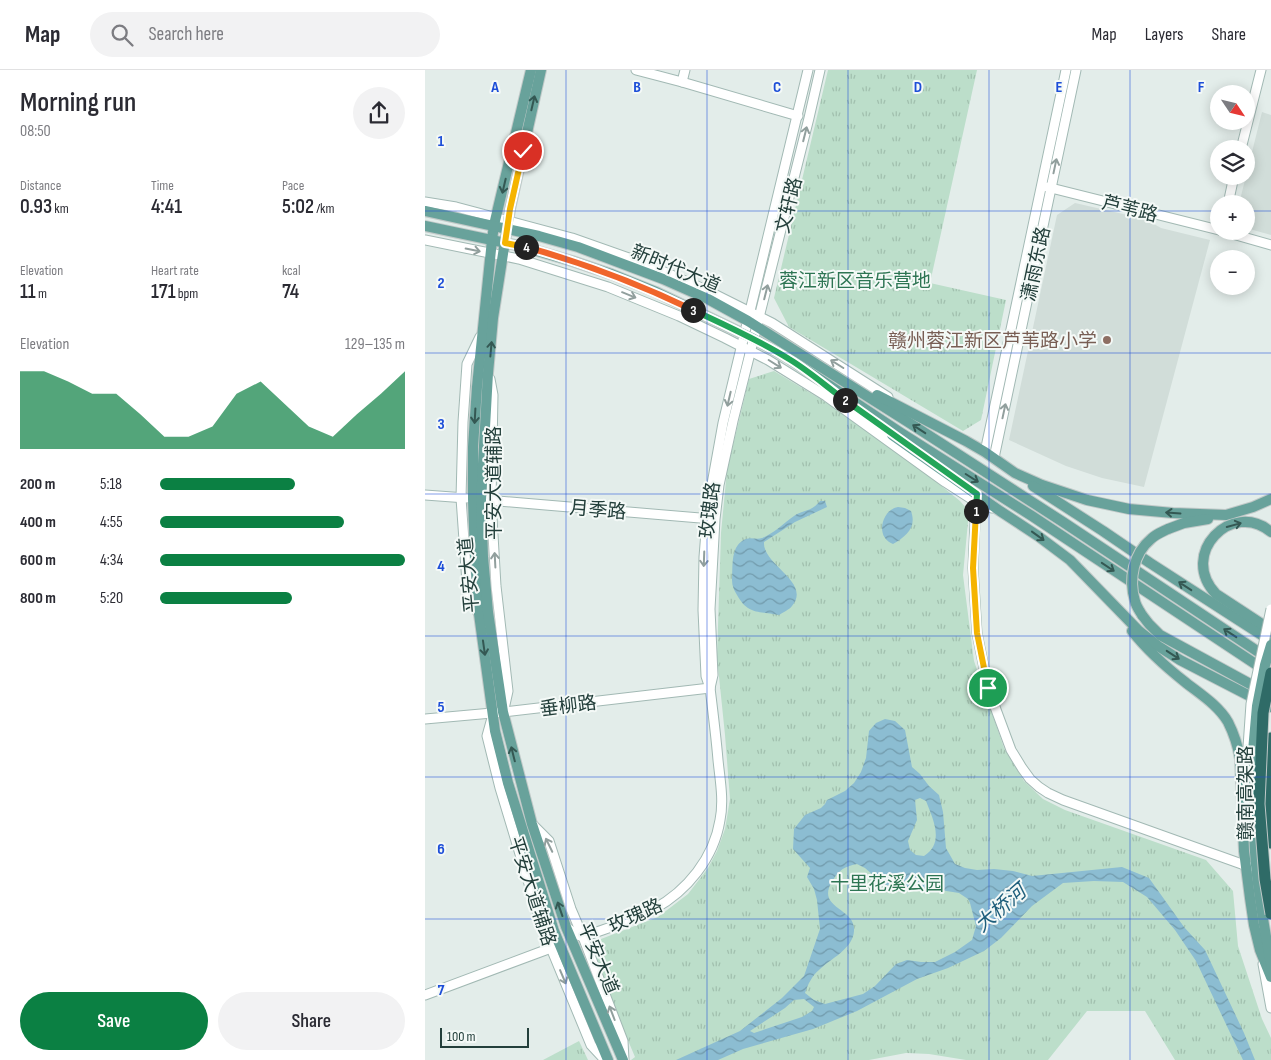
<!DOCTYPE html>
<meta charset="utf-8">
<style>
:root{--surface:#fff;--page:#f2f2f3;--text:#2b2b33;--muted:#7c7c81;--line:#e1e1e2;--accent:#0b8043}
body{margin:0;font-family:"Sofia Sans Condensed","Noto Sans SC",sans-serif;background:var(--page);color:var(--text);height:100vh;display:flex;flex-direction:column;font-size:19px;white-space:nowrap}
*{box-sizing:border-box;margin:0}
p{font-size:16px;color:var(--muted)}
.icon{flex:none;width:28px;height:28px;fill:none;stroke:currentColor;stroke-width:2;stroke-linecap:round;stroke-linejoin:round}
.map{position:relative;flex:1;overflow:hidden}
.sheet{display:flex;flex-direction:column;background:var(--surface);width:425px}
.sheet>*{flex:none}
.needle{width:32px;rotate:125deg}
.tools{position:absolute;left:785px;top:15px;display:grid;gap:10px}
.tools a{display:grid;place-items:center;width:45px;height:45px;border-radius:50%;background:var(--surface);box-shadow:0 2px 12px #0003;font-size:25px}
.scale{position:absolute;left:15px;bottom:12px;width:89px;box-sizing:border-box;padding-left:5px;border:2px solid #233f3b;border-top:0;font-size:14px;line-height:18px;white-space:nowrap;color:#233f3b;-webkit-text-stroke:4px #f4f9f7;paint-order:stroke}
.pin{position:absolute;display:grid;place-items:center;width:42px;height:42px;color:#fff;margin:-21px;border:2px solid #fff;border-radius:50%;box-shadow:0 1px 5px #0007}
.km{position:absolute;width:25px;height:25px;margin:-12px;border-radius:50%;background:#222;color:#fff;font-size:14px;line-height:25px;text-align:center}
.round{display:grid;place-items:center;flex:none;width:52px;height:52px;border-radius:26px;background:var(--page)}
.summary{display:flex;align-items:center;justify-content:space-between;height:85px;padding:0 20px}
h1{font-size:28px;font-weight:600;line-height:38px}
.stats{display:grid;grid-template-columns:repeat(3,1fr);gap:8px;height:85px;padding:5px 20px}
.stats div{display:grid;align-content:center}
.stats b{font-size:21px;font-weight:600}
.stats small{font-size:14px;font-weight:400}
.stats p{font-size:14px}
.chart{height:140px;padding:10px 20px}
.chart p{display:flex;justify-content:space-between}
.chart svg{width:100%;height:90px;margin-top:5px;fill:var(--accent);opacity:.7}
.primary-button{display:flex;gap:10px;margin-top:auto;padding:10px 20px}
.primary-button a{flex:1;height:58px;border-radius:30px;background:var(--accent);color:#fff;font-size:20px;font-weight:600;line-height:58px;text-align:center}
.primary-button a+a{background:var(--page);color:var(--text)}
ul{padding:0 20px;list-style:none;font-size:16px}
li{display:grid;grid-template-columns:80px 60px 1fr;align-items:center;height:38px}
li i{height:12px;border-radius:6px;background:var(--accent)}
header{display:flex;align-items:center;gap:30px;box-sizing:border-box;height:70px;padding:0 25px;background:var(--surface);border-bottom:1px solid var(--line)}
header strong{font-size:24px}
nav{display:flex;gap:28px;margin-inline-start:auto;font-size:18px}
.search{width:350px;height:45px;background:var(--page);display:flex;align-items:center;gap:12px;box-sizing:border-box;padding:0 18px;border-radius:28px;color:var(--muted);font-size:19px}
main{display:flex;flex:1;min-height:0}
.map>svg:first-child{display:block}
.built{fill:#d1ddd9}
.park{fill:url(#park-tufts)}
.water{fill:url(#water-waves);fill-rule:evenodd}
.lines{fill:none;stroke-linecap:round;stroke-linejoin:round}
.secondary-casing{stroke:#a2b9b4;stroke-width:11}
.primary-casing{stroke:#c1c9c8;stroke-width:12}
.highway-casing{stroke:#c1c9c8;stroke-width:13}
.secondary{stroke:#fff;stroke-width:9}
.primary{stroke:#68a29b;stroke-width:10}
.highway{stroke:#2f6b67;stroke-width:11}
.secondary-bridge-casing{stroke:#a2b9b4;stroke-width:11;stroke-linecap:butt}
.primary-bridge-casing{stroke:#c1c9c8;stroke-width:12;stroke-linecap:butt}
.highway-bridge-casing{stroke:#c1c9c8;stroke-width:13;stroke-linecap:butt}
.secondary-bridge{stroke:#fff;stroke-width:9}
.primary-bridge{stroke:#68a29b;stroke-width:10}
.highway-bridge{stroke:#2f6b67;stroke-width:11}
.oneway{stroke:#345853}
.oneway2{stroke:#919f9d}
.split-1-casing{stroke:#fff;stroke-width:10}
.split-2-casing{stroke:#fff;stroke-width:10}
.split-3-casing{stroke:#fff;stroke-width:10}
.split-4-casing{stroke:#fff;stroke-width:10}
.split-5-casing{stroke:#fff;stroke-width:10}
.split-1{stroke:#f5b400;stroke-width:6}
.split-2{stroke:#22a559;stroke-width:6}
.split-3{stroke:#22a559;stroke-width:6}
.split-4{stroke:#f0652b;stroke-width:6}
.split-5{stroke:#f5b400;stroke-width:6}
.grid{fill:none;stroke:#1d4ed8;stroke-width:1;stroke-opacity:0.55}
.education-dot{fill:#8d6e63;stroke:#f4f9f7;stroke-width:2}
.labels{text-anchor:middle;stroke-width:4;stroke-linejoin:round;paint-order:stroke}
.street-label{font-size:19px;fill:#233f3b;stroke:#f4f9f7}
.park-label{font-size:19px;fill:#2d7553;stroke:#f4f9f7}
.education-label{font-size:19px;fill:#785e54;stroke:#f4f9f7;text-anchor:end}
.water-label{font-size:20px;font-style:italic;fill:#1d5e7b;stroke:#f4f9f7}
.grid-label{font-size:16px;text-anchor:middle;font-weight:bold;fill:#1d4ed8;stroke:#f4f9f7;stroke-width:4;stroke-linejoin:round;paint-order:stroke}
</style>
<header>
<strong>Map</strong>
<div class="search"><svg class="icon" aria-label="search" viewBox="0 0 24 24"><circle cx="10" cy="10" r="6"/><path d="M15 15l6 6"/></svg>Search here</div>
<nav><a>Map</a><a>Layers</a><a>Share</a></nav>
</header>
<main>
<section class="sheet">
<div class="summary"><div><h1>Morning run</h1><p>08:50</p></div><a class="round"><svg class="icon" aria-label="share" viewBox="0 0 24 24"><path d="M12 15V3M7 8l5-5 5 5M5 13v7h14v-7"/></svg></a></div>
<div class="stats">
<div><p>Distance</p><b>0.93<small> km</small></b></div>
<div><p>Time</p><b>4:41</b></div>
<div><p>Pace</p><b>5:02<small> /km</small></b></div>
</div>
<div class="stats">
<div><p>Elevation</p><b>11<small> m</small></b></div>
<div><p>Heart rate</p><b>171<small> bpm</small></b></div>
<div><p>kcal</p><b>74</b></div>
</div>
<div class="chart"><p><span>Elevation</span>129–135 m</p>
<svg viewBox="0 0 160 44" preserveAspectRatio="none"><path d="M0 44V6L10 6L20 11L30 17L40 17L50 27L60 38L70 38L80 33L90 17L100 11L110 22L120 33L130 38L140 27L150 17L160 6V44z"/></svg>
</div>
<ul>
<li><b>200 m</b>5:18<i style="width:55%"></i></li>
<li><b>400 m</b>4:55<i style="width:75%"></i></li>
<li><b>600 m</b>4:34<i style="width:100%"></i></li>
<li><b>800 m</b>5:20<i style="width:54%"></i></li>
</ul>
<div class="primary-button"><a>Save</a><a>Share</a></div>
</section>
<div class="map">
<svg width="846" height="990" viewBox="0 0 846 990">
<defs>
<pattern id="park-tufts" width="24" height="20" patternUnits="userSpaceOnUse" patternTransform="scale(1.25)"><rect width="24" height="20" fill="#bcdeca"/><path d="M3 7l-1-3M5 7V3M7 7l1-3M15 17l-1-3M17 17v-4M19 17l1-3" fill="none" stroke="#a1c0ae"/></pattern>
<pattern id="water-waves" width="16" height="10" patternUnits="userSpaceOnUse" patternTransform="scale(1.25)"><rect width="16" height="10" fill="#8cbdd2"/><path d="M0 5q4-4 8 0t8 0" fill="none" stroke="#729bac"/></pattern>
</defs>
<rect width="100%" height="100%" fill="#e3edea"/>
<!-- built -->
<g class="built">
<path d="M837 42 846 45V165L821 158V134H814Z"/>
<path d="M650 133 720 149 736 158 785 170 719 417 677 408 641 396 584 370 632 145Z"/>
</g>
<!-- park -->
<g class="park">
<path d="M403 0H552L505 213 581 230 556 350 538 361 364 257 349 228Z"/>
<path d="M349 301 450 362 535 431 544 441 538 505 549 591 579 678 599 711 618 729 640 740 781 790 808 821 813 876 837 949 846 968V990H750L720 941H662L623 990H541L504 984 481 983 444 990H206L210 987 170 892 176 869 233 847 263 824 283 798 292 781 300 759 305 729 300 665 292 587 296 463 302 400 324 309Z"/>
<path d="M154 971 163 990H118Z"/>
</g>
<!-- water -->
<g class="water">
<path d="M395 431H400L402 437 370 452 339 472C337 495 387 512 367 536 364 540 358 542 354 545 334 541 323 545 312 525 309 520 307 516 307 510 308 496 305 475 321 469 326 467 332 470 337 468 348 464 359 453 369 446 379 439 385 443 395 431Z"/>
<path d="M473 437 480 438 486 441C492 458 481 466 468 474 450 468 456 440 473 437Z"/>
<path d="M460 649 470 651 480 660 487 697 495 704 504 716 514 725 518 742 521 778 530 794 540 798 552 800 569 799 588 801 607 806 697 797 724 808 759 857 780 880 819 963 830 990H818L771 891 750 860 722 827 698 812 669 811 638 813 607 836 576 868 559 881 523 898 492 909 432 941 388 959 318 979 293 990H251L315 961 357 928 379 906 395 859 392 830 389 819 382 807 385 798 368 779 369 759 380 745 396 738 400 734 402 730 420 721 429 713 436 702 441 688 444 661 451 653ZM495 728 501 731C508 749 520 773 499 786L491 785 485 780 483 771 492 750 490 730ZM432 794 440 798 457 813 469 818 515 820 534 823 543 829 545 833 551 856 547 870 530 882 510 892H496L482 890 471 894 450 916 438 924 400 934 389 930 380 923C383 914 387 906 394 900 405 889 428 879 429 861 431 837 389 839 408 810 415 799 419 797 432 794ZM379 929 389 937 387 941 377 947 329 963 325 961 360 938 369 930Z"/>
</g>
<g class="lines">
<defs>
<g id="secondary">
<path d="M211 0 257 12 373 46"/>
<path d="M257 12 260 0"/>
<path d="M816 79 836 0"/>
<path d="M622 117 794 160"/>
<path d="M0 132 31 137 147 168 218 193 279 219 347 253 463 327"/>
<path d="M803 134 809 106"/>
<path d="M797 161 846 175"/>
<path d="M0 170 94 189 183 217 254 246 300 268 343 290 401 326 520 412 551 432 567 438"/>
<path d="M65 309 68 325 66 431 71 516 83 621 79 639"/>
<path d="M560 382 641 0"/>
<path d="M569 388 651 0"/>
<path d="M0 425 41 428"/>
<path d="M551 428 548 498 552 563 563 618 586 680 597 698 605 709 614 717 623 723 638 730 825 797"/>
<path d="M61 430 287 449"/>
<path d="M54 544 43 527 36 428 38 352 42 294 55 267"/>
<path d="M285 618 288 605 285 539 290 449 294 415 308 351 384 48 395 0"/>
<path d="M67 648 62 666 75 718 111 837 126 878 166 975 180 990"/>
<path d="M0 649 78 642 285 618"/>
<path d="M823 730V759"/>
<path d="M108 755 124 771 146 839 158 867 198 971 199 990"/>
<path d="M141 857 153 865 158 867C182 858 207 851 229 839 262 821 289 788 295 750 299 730 295 710 293 690 291 666 288 642 285 618L281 606 278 540 279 487 282 449 287 414 298 353 383 0"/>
<path d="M838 894 846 938"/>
<path d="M0 925 126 878 131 880"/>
</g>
<g id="primary">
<path d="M106 0 69 155 67 170 52 317 48 377V429L50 487 54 544 70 661 83 713 129 861 183 990"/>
<path d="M116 0 85 139 68 248 63 303 56 430 58 487 63 542 78 642 107 754 141 857 198 990"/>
<path d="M0 141 114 166 153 177 238 209 283 229 323 251 483 352 638 452 844 589"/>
<path d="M0 156 95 176 147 191 186 204 231 222 329 269 363 288 476 363 607 446 841 601"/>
<path d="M452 325 541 371 560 382 590 403 617 415 662 430 704 439 748 443 801 445 828 437 846 429"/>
<path d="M467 365 575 441 613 466 645 490 714 561 733 576 755 590 846 637"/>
<path d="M608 416 678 461 725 493 846 571"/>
<path d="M743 459 759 453 783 449"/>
<path d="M846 462C807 429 753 484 791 524L846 560"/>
<path d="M717 545 724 554 735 565 838 621"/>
<path d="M707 561C722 580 741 597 760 612 775 624 793 635 803 652 809 664 813 676 815 689L819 781 825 828 829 855 835 880 846 907"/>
<path d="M829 731C829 748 829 765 830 782 832 819 839 857 846 894"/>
</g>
<path id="highway" d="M846 668C844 703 843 738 846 773"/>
</defs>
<!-- secondary casing -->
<use href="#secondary" class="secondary-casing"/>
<!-- primary casing -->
<use href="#primary" class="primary-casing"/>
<!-- highway casing -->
<use href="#highway" class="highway-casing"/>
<!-- secondary -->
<use href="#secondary" class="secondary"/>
<!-- primary -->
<use href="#primary" class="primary"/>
<!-- highway -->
<use href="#highway" class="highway"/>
<defs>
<path id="secondary-bridge" d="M823 730V677L826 634 846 539"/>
<g id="primary-bridge">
<path d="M717 545C714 540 711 536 710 531 703 509 709 483 726 469 731 464 737 462 743 459"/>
<path d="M829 731 828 681 832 636 840 595 846 575"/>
</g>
<path id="highway-bridge" d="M846 603 838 643 834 734 840 809 846 844"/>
</defs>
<!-- secondary-bridge casing -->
<use href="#secondary-bridge" class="secondary-bridge-casing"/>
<!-- primary-bridge casing -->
<use href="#primary-bridge" class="primary-bridge-casing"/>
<!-- highway-bridge casing -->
<use href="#highway-bridge" class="highway-bridge-casing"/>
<!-- secondary-bridge -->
<use href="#secondary-bridge" class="secondary-bridge"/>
<!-- primary-bridge -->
<use href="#primary-bridge" class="primary-bridge"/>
<!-- highway-bridge -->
<use href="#highway-bridge" class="highway-bridge"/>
</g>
<!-- one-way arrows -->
<defs><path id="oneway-shaft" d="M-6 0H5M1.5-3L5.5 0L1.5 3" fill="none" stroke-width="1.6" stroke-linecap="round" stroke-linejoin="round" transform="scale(1.25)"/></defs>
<g class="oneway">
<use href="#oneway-shaft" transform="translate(108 33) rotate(-77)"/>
<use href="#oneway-shaft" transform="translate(79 116) rotate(103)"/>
<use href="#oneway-shaft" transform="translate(66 279) rotate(-85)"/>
<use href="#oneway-shaft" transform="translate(50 346) rotate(93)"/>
<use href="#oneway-shaft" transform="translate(494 359) rotate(-147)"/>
<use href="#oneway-shaft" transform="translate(547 408) rotate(32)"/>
<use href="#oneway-shaft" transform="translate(748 443) rotate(-176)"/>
<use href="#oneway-shaft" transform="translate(809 455) rotate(-15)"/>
<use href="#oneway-shaft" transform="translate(613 466) rotate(36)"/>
<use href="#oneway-shaft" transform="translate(683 497) rotate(34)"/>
<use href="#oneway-shaft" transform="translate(760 516) rotate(-147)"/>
<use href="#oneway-shaft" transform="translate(805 563) rotate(-147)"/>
<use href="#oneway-shaft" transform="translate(59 578) rotate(82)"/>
<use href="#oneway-shaft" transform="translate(748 585) rotate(33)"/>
<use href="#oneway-shaft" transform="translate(88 684) rotate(-104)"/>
<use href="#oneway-shaft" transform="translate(135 839) rotate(-109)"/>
</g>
<g class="oneway2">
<use href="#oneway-shaft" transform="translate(380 64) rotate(-76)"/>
<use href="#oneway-shaft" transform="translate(630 96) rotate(-78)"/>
<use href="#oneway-shaft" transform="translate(48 180) rotate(11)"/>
<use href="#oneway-shaft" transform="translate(341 222) rotate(-76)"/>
<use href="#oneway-shaft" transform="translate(204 225) rotate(22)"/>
<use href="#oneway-shaft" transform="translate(350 294) rotate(32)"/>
<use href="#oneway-shaft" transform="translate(412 294) rotate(-148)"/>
<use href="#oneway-shaft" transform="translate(304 329) rotate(103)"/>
<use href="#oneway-shaft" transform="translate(579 341) rotate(-78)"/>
<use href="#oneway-shaft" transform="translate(279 489) rotate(92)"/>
<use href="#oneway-shaft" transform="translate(70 490) rotate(-93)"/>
<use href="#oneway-shaft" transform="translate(124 775) rotate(-116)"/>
<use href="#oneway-shaft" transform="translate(138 907) rotate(67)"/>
<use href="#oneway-shaft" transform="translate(187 943) rotate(-111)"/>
</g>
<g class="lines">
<defs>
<path id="split-1" d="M551 441 548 498 552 563 563 618"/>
<path id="split-2" d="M420 330 552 424 551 441"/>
<path id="split-3" d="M268 240C300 255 334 270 364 289 384 301 402 317 420 330"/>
<path id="split-4" d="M101 177C159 193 214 214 268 240"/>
<path id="split-5" d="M98 81 85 139 80 173 101 177"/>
</defs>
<!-- split-1 casing -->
<use href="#split-1" class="split-1-casing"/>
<!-- split-2 casing -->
<use href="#split-2" class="split-2-casing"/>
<!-- split-3 casing -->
<use href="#split-3" class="split-3-casing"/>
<!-- split-4 casing -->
<use href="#split-4" class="split-4-casing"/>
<!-- split-5 casing -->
<use href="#split-5" class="split-5-casing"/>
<!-- split-1 -->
<use href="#split-1" class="split-1"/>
<!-- split-2 -->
<use href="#split-2" class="split-2"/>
<!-- split-3 -->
<use href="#split-3" class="split-3"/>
<!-- split-4 -->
<use href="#split-4" class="split-4"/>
<!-- split-5 -->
<use href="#split-5" class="split-5"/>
</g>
<!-- grid -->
<path class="grid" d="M141 0V990M282 0V990M423 0V990M564 0V990M705 0V990M0 141H794M821 141H846M0 283H846M0 424H846M0 566H846M0 707H846M0 849H846"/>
<!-- markers -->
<circle class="education-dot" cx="682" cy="270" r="5"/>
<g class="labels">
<!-- street labels -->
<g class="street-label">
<text transform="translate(363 135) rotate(-76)" y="7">文轩路</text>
<text transform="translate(705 138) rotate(14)" y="7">芦苇路</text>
<text transform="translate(610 194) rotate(-78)" y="7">潇雨东路</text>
<text transform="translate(251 198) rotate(23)" y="7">新时代大道</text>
<text transform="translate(68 413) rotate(-90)" y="7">平安大道辅路</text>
<text transform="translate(173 439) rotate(5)" y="7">月季路</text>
<text transform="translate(284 440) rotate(-83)" y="7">玫瑰路</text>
<text transform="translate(43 505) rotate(-95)" y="7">平安大道</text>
<text transform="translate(143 635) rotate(-7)" y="7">垂柳路</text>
<text transform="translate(820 723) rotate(-90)" y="7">赣南高架路</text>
<text transform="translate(108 821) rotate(72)" y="7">平安大道辅路</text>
<text transform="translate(210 845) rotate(-24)" y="7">玫瑰路</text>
<text transform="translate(174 888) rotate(67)" y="7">平安大道</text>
</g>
<!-- park labels -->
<g class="park-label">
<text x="430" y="217">蓉江新区音乐营地</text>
<text x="462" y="820">十里花溪公园</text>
</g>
<!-- education labels -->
<g class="education-label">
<text x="672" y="277">赣州蓉江新区芦苇路小学</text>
</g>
<!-- water labels -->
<g class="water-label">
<text transform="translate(575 838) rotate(-41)" y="7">大桥河</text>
</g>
</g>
<g class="grid-label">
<text x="70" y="22">A</text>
<text x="212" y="22">B</text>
<text x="352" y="22">C</text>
<text x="493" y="22">D</text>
<text x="634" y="22">E</text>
<text x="776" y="22">F</text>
<text x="16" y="76">1</text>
<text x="16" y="218">2</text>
<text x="16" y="359">3</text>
<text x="16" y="501">4</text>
<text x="16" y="642">5</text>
<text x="16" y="784">6</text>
<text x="16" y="925">7</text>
</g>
</svg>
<div class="tools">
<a><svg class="needle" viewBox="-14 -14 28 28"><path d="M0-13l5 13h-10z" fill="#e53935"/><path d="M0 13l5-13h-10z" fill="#7c7c81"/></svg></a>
<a><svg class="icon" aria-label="layers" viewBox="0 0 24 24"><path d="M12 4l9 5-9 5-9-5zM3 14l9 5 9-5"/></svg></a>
<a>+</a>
<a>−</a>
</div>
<div class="scale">100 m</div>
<div class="pin" style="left:563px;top:618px;background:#1e9e55"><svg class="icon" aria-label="arrive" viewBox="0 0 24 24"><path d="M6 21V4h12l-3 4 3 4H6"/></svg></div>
<div class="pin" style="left:98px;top:81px;background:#d93025"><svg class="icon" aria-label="check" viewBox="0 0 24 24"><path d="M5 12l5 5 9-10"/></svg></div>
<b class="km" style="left:551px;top:441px">1</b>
<b class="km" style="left:420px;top:330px">2</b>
<b class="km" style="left:268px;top:240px">3</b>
<b class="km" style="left:101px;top:177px">4</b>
</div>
</main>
